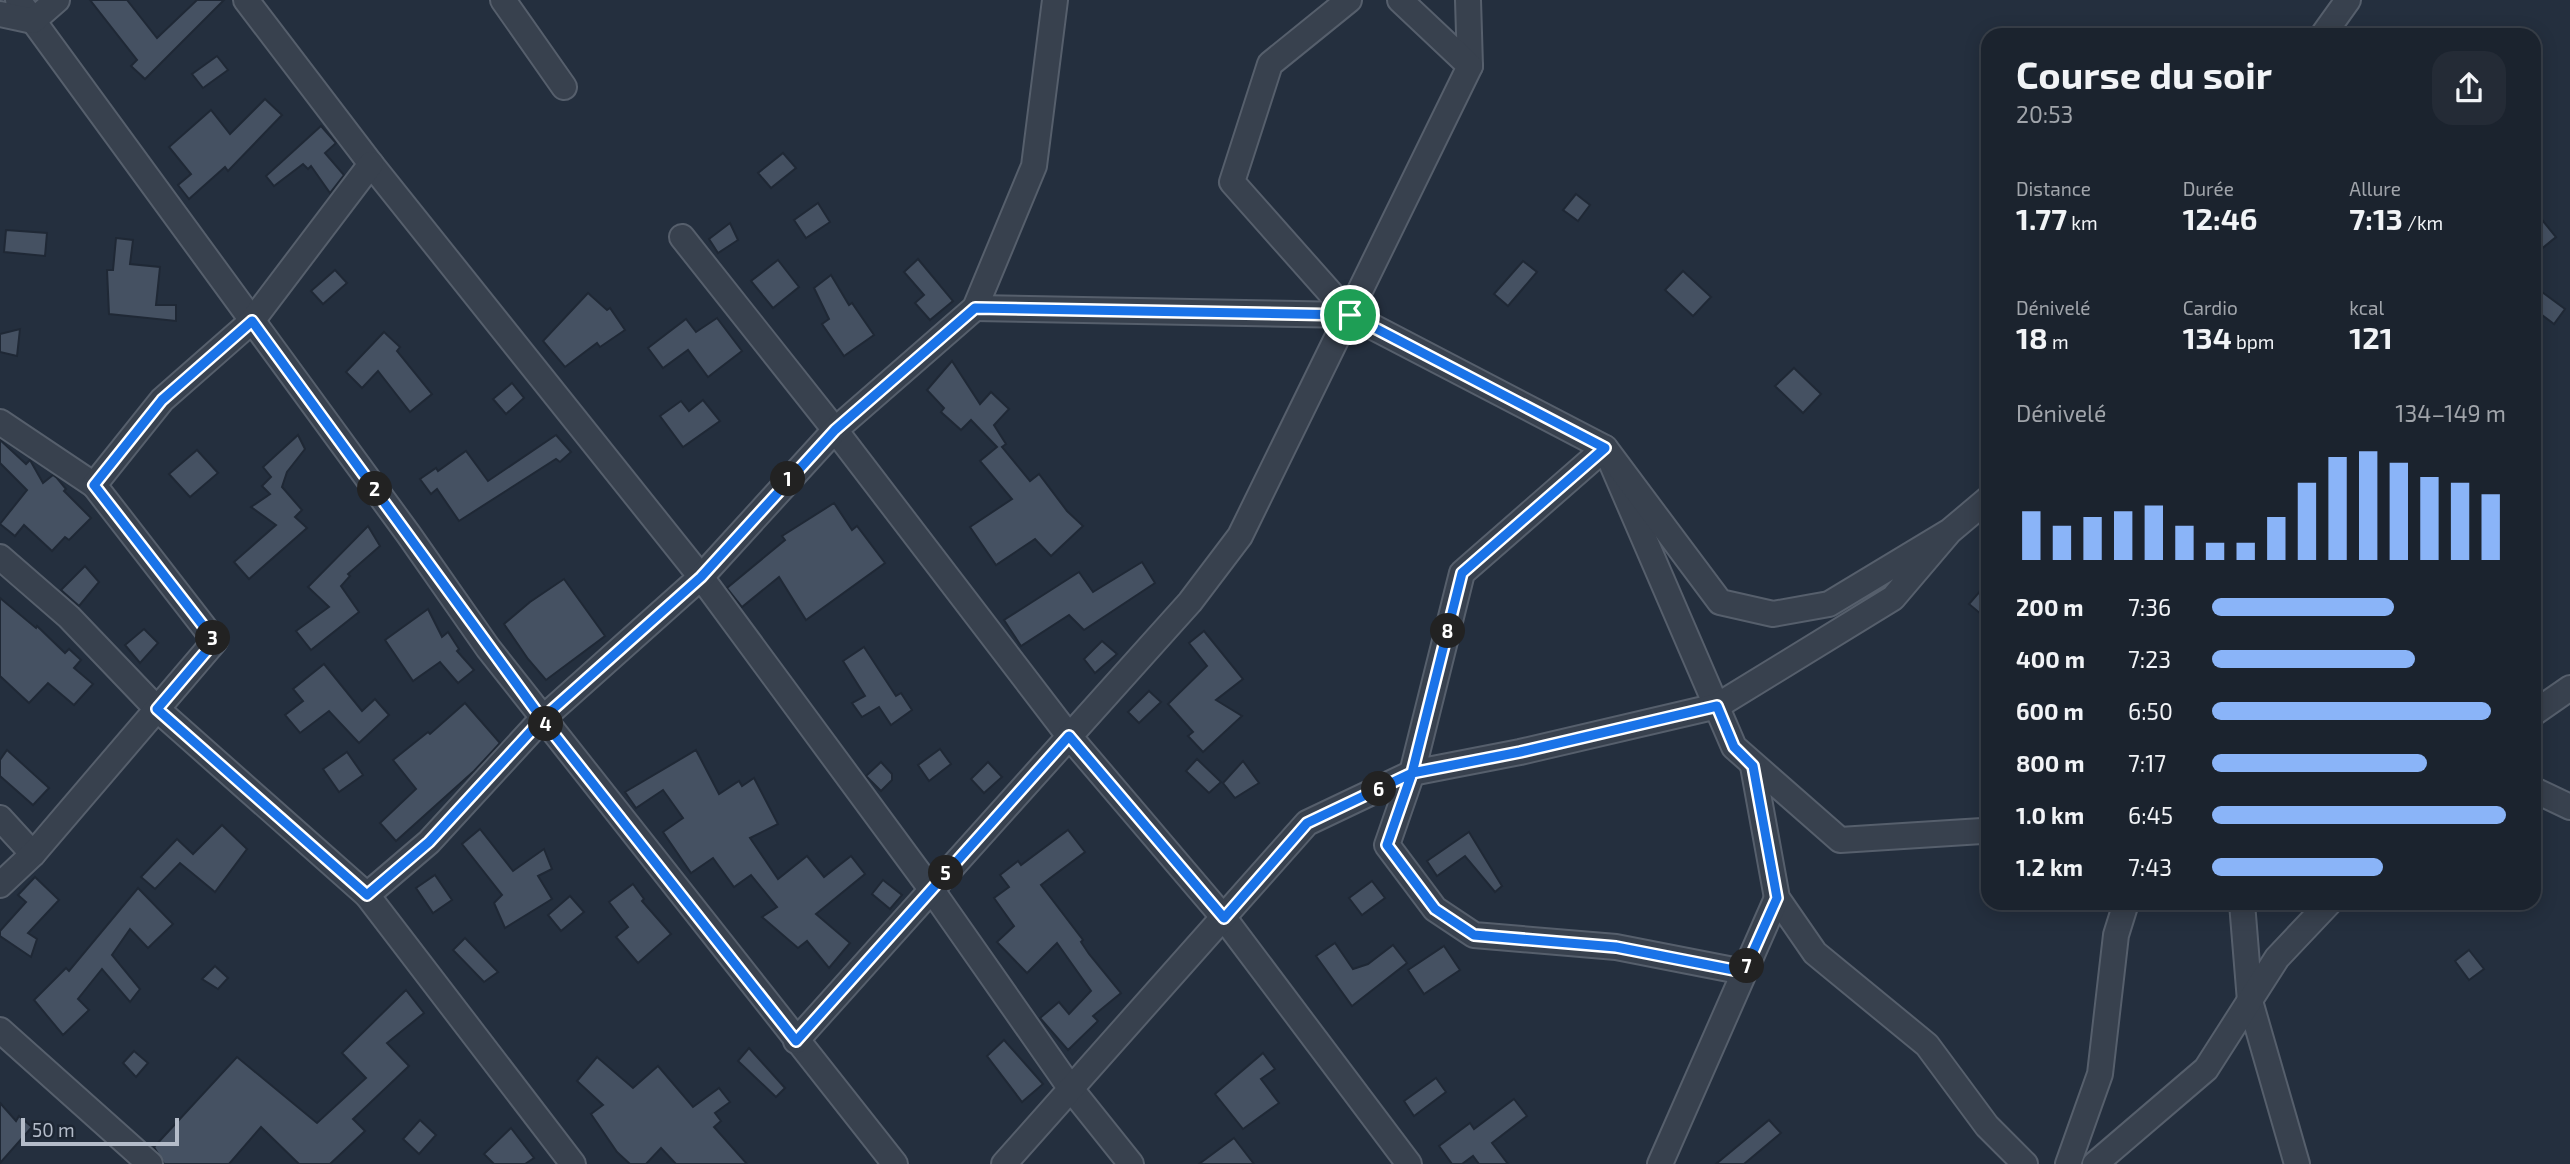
<!DOCTYPE html>
<html lang="fr">
<meta charset="utf-8">
<style>
:root{--surface:#1b232e;--page:#242b36;--text:#f1f3f6;--muted:#a0a4aa;--line:#39404a;--accent:#8ab4f8}
body{margin:0;font-family:"Exo 2",sans-serif;background:var(--page);color:var(--text);height:100vh;display:flex;flex-direction:column;font-size:26px;white-space:nowrap}
*{box-sizing:border-box;margin:0}
p{font-size:23px;color:var(--muted)}
.icon{flex:none;width:38px;height:38px;fill:none;stroke:currentColor;stroke-width:2;stroke-linecap:round;stroke-linejoin:round}
.map{position:relative;flex:1;overflow:hidden}
.panel{position:absolute;left:1981px;top:28px;width:560px;height:882px;display:flex;flex-direction:column;background:var(--surface);border-radius:21px;box-shadow:0 4px 18px #0003,0 0 0 2px var(--line)}
.panel>*{flex:none}
.scale{position:absolute;left:21px;bottom:18px;width:158px;box-sizing:border-box;padding-left:7px;border:4px solid #b4bcc9;border-top:0;font-size:19px;line-height:24px;white-space:nowrap;color:#b4bcc9;-webkit-text-stroke:5px #1d2633;paint-order:stroke}
.pin{position:absolute;display:grid;place-items:center;width:60px;height:60px;color:#fff;margin:-30px;border:4px solid #fff;border-radius:50%;box-shadow:0 2px 7px #0007}
.km{position:absolute;width:35px;height:35px;margin:-18px;border-radius:50%;background:#222;color:#fff;font-size:19px;line-height:35px;text-align:center}
.round{display:grid;place-items:center;flex:none;width:74px;height:74px;border-radius:21px;background:var(--page)}
.head{display:flex;align-items:center;justify-content:space-between;height:119px;padding:0 35px}
h1{font-size:38px;font-weight:700;line-height:52px}
.figures{display:grid;grid-template-columns:repeat(3,1fr);gap:10px;height:119px;padding:7px 35px}
.figures div{display:grid;align-content:center}
.figures b{font-size:30px;font-weight:700}
.figures small{font-size:19px;font-weight:400}
.figures p{font-size:19px}
.chart{height:196px;padding:14px 35px}
.chart p{display:flex;justify-content:space-between}
.chart svg{width:100%;height:126px;margin-top:7px;stroke:var(--accent);stroke-width:6}
ul{padding:0 35px;list-style:none;font-size:23px}
li{display:grid;grid-template-columns:112px 84px 1fr;align-items:center;height:52px}
li i{height:18px;border-radius:9px;background:var(--accent)}
.map>svg:first-child{display:block}
.building{fill:#455162;stroke:#1f2835;stroke-width:2}
.lines{fill:none;stroke-linecap:round;stroke-linejoin:round}
.minor-casing{stroke:#565f6c;stroke-width:28}
.minor{stroke:#38414e;stroke-width:24}
.route-casing{stroke:#fff;stroke-width:14}
.route{stroke:#1a73e8;stroke-width:9}
</style>
<div class="map">
<svg width="2570" height="1164" viewBox="0 0 2570 1164">
<rect width="100%" height="100%" fill="#242f3e"/>
<!-- building -->
<g class="building">
<path d="M90 0H127L157 38 197 0H224L145 79 131 66 137 60Z"/>
<path d="M217 56 228 70 203 88 192 74Z"/>
<path d="M265 99 282 115 228 171 225 167 189 199 178 185 191 174 169 147 211 110 230 134Z"/>
<path d="M321 126 336 143 325 153 344 175 330 193 311 166 308 169 303 164 274 186 266 176Z"/>
<path d="M783 153 796 168 771 188 758 173Z"/>
<path d="M1576 194 1590 205 1578 221 1563 210Z"/>
<path d="M818 203 830 222 806 238 794 220Z"/>
<path d="M2534 210 2556 237 2534 255Z"/>
<path d="M730 223 738 240 718 253 709 239Z"/>
<path d="M6 230 47 233 45 256 4 252Z"/>
<path d="M116 238 133 240 130 264 160 267 156 305H176V321L109 314 107 270H113Z"/>
<path d="M918 259 953 301 930 320 915 303 924 295 904 272Z"/>
<path d="M778 260 799 287 773 308 751 281Z"/>
<path d="M1523 261 1537 272 1508 306 1494 294Z"/>
<path d="M335 270 347 283 323 304 311 291Z"/>
<path d="M1683 271 1711 297 1693 316 1665 290Z"/>
<path d="M831 275 849 305 852 303 874 335 844 356 822 324 829 319 814 288Z"/>
<path d="M2542 292 2565 309 2554 324 2534 309V303Z"/>
<path d="M588 293 607 310 610 308 625 330 600 347 597 343 565 367 543 341Z"/>
<path d="M717 318 742 351 708 377 688 350 663 368 648 348 686 319 696 332Z"/>
<path d="M20 329 17 356 0 352V334Z"/>
<path d="M384 332 400 347 397 351 432 394 410 412 378 371 362 388 346 372Z"/>
<path d="M952 361 980 404 991 392 1009 409 994 425 1006 444 1002 447 1030 481 1039 474 1067 511 1083 526 1051 556 1035 539 996 565 970 527 1012 499 980 461 997 447 971 420 961 430 941 412 944 408 927 390Z"/>
<path d="M1794 368 1821 394 1803 413 1775 386Z"/>
<path d="M512 383 524 398 506 414 493 399Z"/>
<path d="M703 400 720 421 683 447 660 416 681 401 689 411Z"/>
<path d="M298 435 305 449 287 472 282 487 302 510 295 517 307 528 249 579 234 562 276 525 251 507 270 494 262 486 271 477 263 467Z"/>
<path d="M556 435 571 452 560 462 556 459 459 521 437 489 431 494 420 479 436 468 438 471 466 451 488 481Z"/>
<path d="M0 440 26 464 30 460 43 483 53 475 57 478 66 489 64 491 91 518 69 540 65 537 52 551 24 525 15 536 0 524 27 490 0 463Z"/>
<path d="M197 450 218 473 190 497 169 474Z"/>
<path d="M834 503 852 530 857 526 885 563 806 620 779 577 742 607 727 588 785 540 782 536Z"/>
<path d="M368 526 380 546 348 574 350 576 341 586 359 612 311 650 296 631 329 607 308 587Z"/>
<path d="M1142 562 1155 583 1084 630 1069 615 1021 646 1004 620 1079 572 1093 592Z"/>
<path d="M85 566 99 582 79 606 61 590Z"/>
<path d="M564 579 605 636 546 680 528 659 504 624 530 602Z"/>
<path d="M1988 582V620L1969 604Z"/>
<path d="M0 598 36 628 37 626 65 653 69 649 81 660 74 668 93 684 74 705 48 683 29 703 0 676Z"/>
<path d="M428 609 442 637 448 632 459 649 457 651 474 670 458 683 440 662 413 681 385 640Z"/>
<path d="M144 629 158 643 140 663 125 645Z"/>
<path d="M1204 631 1243 679 1216 700 1242 716 1203 752 1188 736 1193 732 1168 704 1207 666 1189 643Z"/>
<path d="M1102 641 1117 654 1095 673 1084 659Z"/>
<path d="M864 647 896 696 901 693 912 710 891 725 879 707 862 717 852 703 865 696 843 661Z"/>
<path d="M324 664 362 711 375 699 389 715 359 743 329 711 300 733 285 715 303 701 293 689Z"/>
<path d="M1149 691 1161 702 1139 723 1128 712Z"/>
<path d="M465 703 500 743 474 771 396 841 380 823 416 789 393 760 428 732 430 734Z"/>
<path d="M940 749 951 764 929 781 918 765Z"/>
<path d="M7 750 49 788 33 805 0 776V760Z"/>
<path d="M696 750 719 794 739 781 742 786 754 778 778 824 750 838 778 879 807 856 824 877 851 856 865 874 816 914 850 943 829 968 807 941 798 948 762 917 777 907 751 875 734 887 713 858 691 873 663 832 683 818 663 790 636 808 625 792Z"/>
<path d="M347 752 363 775 339 792 323 769Z"/>
<path d="M1197 759 1221 782 1209 793 1186 771Z"/>
<path d="M1243 761 1259 783 1235 798 1223 783Z"/>
<path d="M881 762 892 774V780L881 791 866 776Z"/>
<path d="M988 762 1002 777 984 793 971 779Z"/>
<path d="M222 825 247 849 215 892 180 863 155 889 141 877 177 839 193 854Z"/>
<path d="M480 829 513 871 544 849 552 869 538 876 552 899 505 928 494 903 502 895 462 844Z"/>
<path d="M1068 830 1085 852 1041 885 1083 940 1081 942 1089 954 1121 993 1093 1016 1098 1021 1068 1050 1040 1018 1059 1002 1069 1014 1091 991 1057 943 1027 973 997 942 1014 926 994 898 1009 887 1000 875 1018 861 1021 865Z"/>
<path d="M1469 832 1502 886 1495 892 1465 856 1437 876 1427 861Z"/>
<path d="M435 875 452 900 433 913 416 888Z"/>
<path d="M35 877 59 900 28 933 37 939 31 957 0 936V931L26 902 18 895Z"/>
<path d="M883 880 902 895 890 909 872 894Z"/>
<path d="M1372 881 1385 898 1362 915 1349 898Z"/>
<path d="M633 884 644 899 642 901 671 934 638 963 616 937 628 927 609 902Z"/>
<path d="M138 888 173 924 148 948 130 929 112 955 140 989 130 1002 102 969 78 999 89 1010 63 1035 34 1000 66 968 69 971Z"/>
<path d="M570 896 584 912 561 931 548 915Z"/>
<path d="M465 938 498 972 484 982 453 950Z"/>
<path d="M1335 943 1353 969 1368 964 1393 945 1407 963 1352 1006 1316 956Z"/>
<path d="M1444 946 1460 970 1424 994 1408 970Z"/>
<path d="M2469 950 2484 969 2469 980 2455 961Z"/>
<path d="M215 966 228 978 218 989 202 979Z"/>
<path d="M406 990 424 1013 387 1043 409 1066 353 1119 365 1131 330 1164H299L261 1127 229 1164H164L154 1147 237 1057 317 1123 366 1078 342 1053Z"/>
<path d="M1004 1040 1043 1084 1022 1102 987 1056Z"/>
<path d="M749 1048 785 1088 776 1097 738 1061Z"/>
<path d="M134 1051 148 1063 136 1077 123 1063Z"/>
<path d="M1263 1053 1275 1069 1261 1079 1279 1103 1243 1129 1215 1094Z"/>
<path d="M597 1057 633 1088 658 1066 693 1107 719 1088 730 1102 715 1113 721 1121 714 1127 747 1164H676L661 1148 646 1164H630L617 1152 591 1114 603 1105 577 1081Z"/>
<path d="M1436 1078 1446 1092 1414 1116 1404 1101Z"/>
<path d="M1514 1099 1527 1116 1492 1143 1508 1164H1479L1473 1156 1462 1164H1452L1439 1146 1470 1123 1474 1129Z"/>
<path d="M0 1103 16 1121 19 1116 32 1127 0 1163Z"/>
<path d="M420 1120 436 1135 419 1154 403 1139Z"/>
<path d="M1769 1120 1781 1133 1744 1164H1716Z"/>
<path d="M511 1128 534 1158 525 1164H494L484 1154Z"/>
<path d="M1234 1138 1254 1164H1199Z"/>
</g>
<g class="lines">
<defs>
<g id="minor">
<path d="M18 0 409 535 488 648 895 1164"/>
<path d="M246 0 371 164 701 577 931 889 1071 1089 1131 1164"/>
<path d="M503 0 564 87"/>
<path d="M1349 0 1270 64 1232 182 1350 315"/>
<path d="M1468 0 1470 66"/>
<path d="M0 14 33 21 57 0"/>
<path d="M2323 35 2348 0"/>
<path d="M682 237 835 430 1069 736 1224 918 1409 1164"/>
<path d="M975 308 1350 315 1605 448 1734 747 1840 840 1982 831 1988 834"/>
<path d="M0 422 94 485"/>
<path d="M1950 531 1829 604 1773 614 1720 602 1605 448 1462 573 1412 773 1520 752 1717 706 1893 598 1950 531 1988 499"/>
<path d="M0 557 69 617 157 709 215 641 94 485 162 400 252 321 371 164"/>
<path d="M2534 713 2570 688"/>
<path d="M1753 766 1777 898 1815 953 1927 1045 1987 1126 2025 1164"/>
<path d="M2534 790 2570 807"/>
<path d="M0 818 33 854"/>
<path d="M0 885 33 854 157 709 367 895 429 842 542 719 701 577 835 430 975 308 1034 166 1055 0"/>
<path d="M367 895 573 1164"/>
<path d="M2242 903 2250 1001 2297 1164"/>
<path d="M0 1030 150 1164"/>
<path d="M796 1041 1190 602 1240 536 1470 66 1400 0"/>
<path d="M1004 1164 1307 823 1412 773 1387 845 1435 909 1474 935 1616 947 1744 972"/>
<path d="M1660 1164 1777 898"/>
<path d="M2068 1164 2100 1074 2116 935 2126 903"/>
<path d="M2095 1164 2206 1069 2277 958 2329 903"/>
</g>
</defs>
<!-- minor casing -->
<use href="#minor" class="minor-casing"/>
<!-- minor -->
<use href="#minor" class="minor"/>
</g>
<g class="lines">
<defs>
<path id="route" d="M1350 315 975 308 835 430 701 577 542 719 252 321 162 400 94 485 215 641 157 709 367 895 429 842 542 719 796 1041 1069 736 1224 918 1307 823 1412 773 1520 752 1717 706 1734 747 1753 766 1777 898 1744 972 1616 947 1474 935 1435 909 1387 845 1412 773 1462 573 1605 448 1350 315"/>
</defs>
<!-- route casing -->
<use href="#route" class="route-casing"/>
<!-- route -->
<use href="#route" class="route"/>
</g>
</svg>
<div class="scale">50 m</div>
<div class="pin" style="left:1350px;top:315px;background:#1e9e55"><svg class="icon" aria-label="arrive" viewBox="0 0 24 24"><path d="M6 21V4h12l-3 4 3 4H6"/></svg></div>
<b class="km" style="left:788px;top:479px">1</b>
<b class="km" style="left:375px;top:489px">2</b>
<b class="km" style="left:213px;top:638px">3</b>
<b class="km" style="left:546px;top:724px">4</b>
<b class="km" style="left:946px;top:873px">5</b>
<b class="km" style="left:1379px;top:789px">6</b>
<b class="km" style="left:1747px;top:966px">7</b>
<b class="km" style="left:1448px;top:631px">8</b>
<section class="panel">
<div class="head"><div><h1>Course du soir</h1><p>20:53</p></div><a class="round"><svg class="icon" aria-label="share" viewBox="0 0 24 24"><path d="M12 15V3M7 8l5-5 5 5M5 13v7h14v-7"/></svg></a></div>
<div class="figures">
<div><p>Distance</p><b>1.77<small> km</small></b></div>
<div><p>Durée</p><b>12:46</b></div>
<div><p>Allure</p><b>7:13<small> /km</small></b></div>
</div>
<div class="figures">
<div><p>Dénivelé</p><b>18<small> m</small></b></div>
<div><p>Cardio</p><b>134<small> bpm</small></b></div>
<div><p>kcal</p><b>121</b></div>
</div>
<div class="chart"><p><span>Dénivelé</span>134–149 m</p>
<svg viewBox="0 0 160 44" preserveAspectRatio="none"><path d="M5 44V27M15 44V32M25 44V29M35 44V27M45 44V25M55 44V32M65 44V38M75 44V38M85 44V29M95 44V17M105 44V8M115 44V6M125 44V10M135 44V15M145 44V17M155 44V21"/></svg>
</div>
<ul>
<li><b>200 m</b>7:36<i style="width:62%"></i></li>
<li><b>400 m</b>7:23<i style="width:69%"></i></li>
<li><b>600 m</b>6:50<i style="width:95%"></i></li>
<li><b>800 m</b>7:17<i style="width:73%"></i></li>
<li><b>1.0 km</b>6:45<i style="width:100%"></i></li>
<li><b>1.2 km</b>7:43<i style="width:58%"></i></li>
</ul>
</section>
</div>
